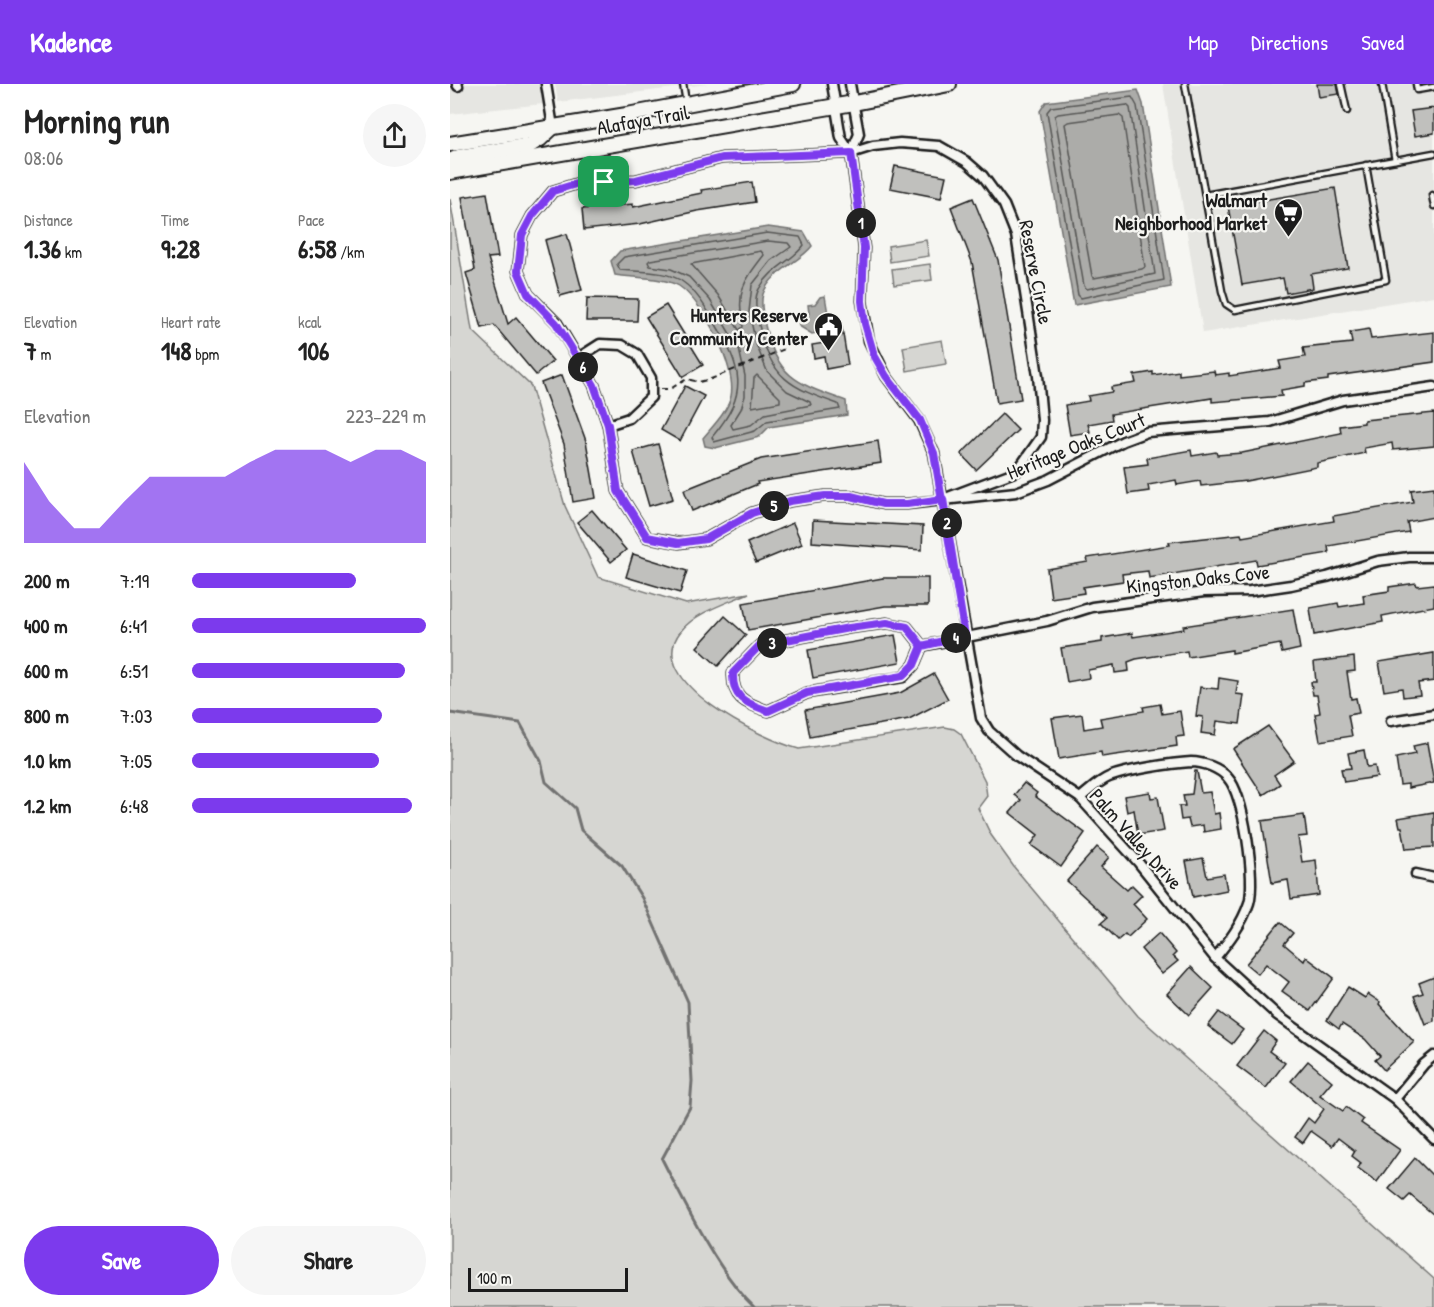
<!DOCTYPE html>
<meta charset="utf-8">
<style>
:root{--surface:#fff;--page:#f6f6f6;--text:#222;--muted:#767676;--accent:#7c3aed}
body{margin:0;font-family:"Patrick Hand",sans-serif;background:var(--page);color:var(--text);height:100vh;display:flex;flex-direction:column;font-size:22px;white-space:nowrap}
*{box-sizing:border-box;margin:0}
p{font-size:20px;color:var(--muted)}
.icon{flex:none;width:33px;height:33px;fill:none;stroke:currentColor;stroke-width:2;stroke-linecap:round;stroke-linejoin:round}
.map{position:relative;flex:1;overflow:hidden}
.details{display:flex;flex-direction:column;background:var(--surface);width:450px}
.details>*{flex:none}
.scale{position:absolute;left:18px;bottom:15px;width:160px;box-sizing:border-box;padding-left:6px;border:3px solid #1c1c1c;border-top:0;font-size:16px;line-height:21px;white-space:nowrap;color:#1c1c1c;-webkit-text-stroke:4px #f6f6f2;paint-order:stroke}
.pin{position:absolute;display:grid;place-items:center;width:51px;height:51px;color:#fff;margin:-26px;border-radius:12px;box-shadow:0 3px 9px #0006}
.km{position:absolute;width:30px;height:30px;margin:-15px;border-radius:50%;background:#222;color:#fff;font-size:16px;line-height:30px;text-align:center}
.round{display:grid;place-items:center;flex:none;width:63px;height:63px;border-radius:32px;background:var(--page)}
.summary{display:flex;align-items:center;justify-content:space-between;height:102px;padding:0 24px}
h1{font-size:33px;font-weight:700;line-height:45px}
.metrics{display:grid;grid-template-columns:repeat(3,1fr);gap:9px;height:102px;padding:6px 24px}
.metrics div{display:grid;align-content:center}
.metrics b{font-size:26px;font-weight:700}
.metrics small{font-size:16px;font-weight:400}
.metrics p{font-size:16px}
.chart{height:168px;padding:12px 24px}
.chart p{display:flex;justify-content:space-between}
.chart svg{width:100%;height:108px;margin-top:6px;fill:var(--accent);opacity:.7}
.button{display:flex;gap:12px;margin-top:auto;padding:12px 24px}
.button a{flex:1;height:69px;border-radius:36px;background:var(--accent);color:#fff;font-size:24px;font-weight:700;line-height:69px;text-align:center}
.button a+a{background:var(--page);color:var(--text)}
ul{padding:0 24px;list-style:none;font-size:20px}
li{display:grid;grid-template-columns:96px 72px 1fr;align-items:center;height:45px}
li i{height:15px;border-radius:8px;background:var(--accent)}
header{display:flex;align-items:center;gap:36px;box-sizing:border-box;height:84px;padding:0 30px;background:var(--accent);color:#fff}
header strong{font-size:28px}
nav{display:flex;gap:33px;margin-inline-start:auto;font-size:21px}
main{display:flex;flex:1;min-height:0}
.map>svg:first-child{display:block}
.built{fill:#e6e6e2}
.green{fill:#d6d6d2;stroke:#797977;stroke-width:1.5}
.water{fill:#acaca9;stroke:#727271;stroke-width:1.5}
.lines{fill:none;stroke-linecap:round;stroke-linejoin:round}
.shore{stroke:#565654;stroke-width:1.5}
.stream{stroke:#727271;stroke-width:3}
.building{fill:#c0c0bd;stroke:#1c1c1c;stroke-width:1.5}
.service-casing{stroke:#1c1c1c;stroke-width:9}
.minor-casing{stroke:#1c1c1c;stroke-width:13}
.primary-casing{stroke:#1c1c1c;stroke-width:18}
.path{stroke:#1c1c1c;stroke-width:2;stroke-dasharray:6 4.5;stroke-linecap:butt}
.service{stroke:#f6f6f2;stroke-width:4.5}
.minor{stroke:#f6f6f2;stroke-width:8}
.primary{stroke:#f6f6f2;stroke-width:14}
.route-casing{stroke:#fff;stroke-width:12}
.route{stroke:#7c3aed;stroke-width:8}
.labels{text-anchor:middle;stroke-width:4.5;stroke-linejoin:round;paint-order:stroke}
.street-label{font-size:20px;fill:#1c1c1c;stroke:#f6f6f2}
.poi-label{font-size:20px;font-weight:bold;fill:#1c1c1c;stroke:#f6f6f2;text-anchor:end}
</style>
<header>
<strong>Kadence</strong>
<nav><a>Map</a><a>Directions</a><a>Saved</a></nav>
</header>
<main>
<section class="details">
<div class="summary"><div><h1>Morning run</h1><p>08:06</p></div><a class="round"><svg class="icon" aria-label="share" viewBox="0 0 24 24"><path d="M12 15V3M7 8l5-5 5 5M5 13v7h14v-7"/></svg></a></div>
<div class="metrics">
<div><p>Distance</p><b>1.36<small> km</small></b></div>
<div><p>Time</p><b>9:28</b></div>
<div><p>Pace</p><b>6:58<small> /km</small></b></div>
</div>
<div class="metrics">
<div><p>Elevation</p><b>7<small> m</small></b></div>
<div><p>Heart rate</p><b>148<small> bpm</small></b></div>
<div><p>kcal</p><b>106</b></div>
</div>
<div class="chart"><p><span>Elevation</span>223–229 m</p>
<svg viewBox="0 0 160 44" preserveAspectRatio="none"><path d="M0 44V11L10 27L20 38L30 38L40 27L50 17L60 17L70 17L80 17L90 11L100 6L110 6L120 6L130 11L140 6L150 6L160 11V44z"/></svg>
</div>
<ul>
<li><b>200 m</b>7:19<i style="width:70%"></i></li>
<li><b>400 m</b>6:41<i style="width:100%"></i></li>
<li><b>600 m</b>6:51<i style="width:91%"></i></li>
<li><b>800 m</b>7:03<i style="width:81%"></i></li>
<li><b>1.0 km</b>7:05<i style="width:80%"></i></li>
<li><b>1.2 km</b>6:48<i style="width:94%"></i></li>
</ul>
<div class="button"><a>Save</a><a>Share</a></div>
</section>
<div class="map">
<svg width="984" height="1223" viewBox="0 0 984 1223">
<rect width="100%" height="100%" fill="#f6f6f2"/>
<filter id="ink" filterUnits="userSpaceOnUse"><feTurbulence type="fractalNoise" baseFrequency=".0167" numOctaves="2"/><feDisplacementMap in="SourceGraphic" scale="12" xChannelSelector="R" yChannelSelector="G"/><feConvolveMatrix kernelMatrix="1 2 1 2 8 2 1 2 1" color-interpolation-filters="sRGB"/></filter>
<g filter="url(#ink)">
<!-- built -->
<g class="built">
<path d="M0 0H90L93 20 0 30Z"/>
<path d="M105 0H258L108 18Z"/>
<path d="M713 0H984V212L753 249Z"/>
</g>
<!-- green -->
<g class="green">
<path d="M0 115 22 246 81 302 115 422 148 493 236 520 299 509C277 519 246 528 231 547 190 597 314 656 349 665L495 643 504 645 511 650 535 697 537 712 528 724 541 751 564 783 688 932 984 1195V1223H0Z"/>
<path d="M476 156 479 172 440 178 438 162Z"/>
<path d="M480 180 482 196 444 201 442 185Z"/>
<path d="M492 256 496 280 457 287 453 263Z"/>
</g>
<!-- water -->
<g class="water">
<path d="M688 6 693 20 721 203 624 221 590 27 596 18Z"/>
<path d="M318 143 354 148 362 162C349 179 321 187 313 210 310 219 313 232 315 241 327 295 349 300 396 317L397 331 319 343 309 353 265 364 255 362 253 354C263 342 278 327 281 312 287 283 253 218 229 202 215 193 182 194 165 191L161 177 170 167Z"/>
<path d="M375 212 378 230 369 238 371 248 362 250 349 242 347 232 359 230 358 221 365 220 370 213Z"/>
</g>
<g class="lines">
<!-- shore -->
<g class="shore">
<path d="M682 13 687 22 714 196 631 214 628 211 597 28 601 23Z"/>
<path d="M677 21 680 24 705 190 637 205 634 202 605 32 608 30Z"/>
<path d="M669 31 673 34 695 183 692 185 644 194 642 192 615 40 618 38Z"/>
<path d="M317 149 350 153 354 161C343 177 321 183 309 205 303 215 307 231 309 241 321 295 340 303 388 320L390 325 317 337 305 347 264 358 262 353C300 308 292 285 264 237 256 224 246 207 233 198 217 186 188 188 170 186L167 180 174 173Z"/>
<path d="M318 157 338 159 341 163 321 177 302 201 299 228 306 260 317 287 337 307 360 318 361 321 315 330 301 341 283 345 281 341 291 325 295 312V292L289 265 260 216 239 193 221 185 200 182 198 178 200 176Z"/>
<path d="M311 167 314 171C293 198 286 208 293 243L289 246 268 211 241 180Z"/>
<path d="M307 291 330 314V318L302 323 304 294Z"/>
</g>
<!-- stream -->
<path class="stream" d="M0 629 70 639 91 677 96 698 125 724 131 746 172 782 192 814 238 918 242 997 240 1023 212 1075C235 1120 268 1189 304 1223"/>
</g>
<!-- building -->
<g class="building">
<path d="M867 0H887L889 10 869 13Z"/>
<path d="M984 24V49L965 52 961 27Z"/>
<path d="M445 82 496 92 491 114 440 104Z"/>
<path d="M302 98 305 118 247 127 190 140 134 146 132 125 183 120V123L252 109 251 106Z"/>
<path d="M885 104 898 184 861 190 863 204 836 209 833 194 792 201 778 122Z"/>
<path d="M37 109 48 173 38 174 58 240 66 233 103 277 86 291 44 241 32 244 16 189 25 186 12 113Z"/>
<path d="M523 114 548 176 571 315 547 319 522 178 501 123Z"/>
<path d="M117 150 132 206 110 212 95 156Z"/>
<path d="M137 214 188 215 187 237H136Z"/>
<path d="M216 221 253 281 233 293 196 233Z"/>
<path d="M392 244 398 281 376 285 374 272 364 274 362 261 381 258 379 246Z"/>
<path d="M919 245 921 255 984 248V278L878 293V296L855 299V302L831 306 832 312 762 318V314L661 330 662 336 638 340 640 348 620 351 615 321 639 317 638 312 662 308 661 303 686 299 684 291 703 288V291L729 287V291L764 287 765 291 779 289V292L831 284 829 277 855 273 853 264 902 259 900 248Z"/>
<path d="M112 291 136 357 146 414 123 418 114 360 91 299Z"/>
<path d="M235 302 254 312 230 357 211 346Z"/>
<path d="M984 329V362L943 366 942 359 914 364 915 369 867 379V383L796 397 751 402 750 397 727 401 726 396 698 401 699 407 678 410 674 383 698 380 697 374 741 366 742 372 766 368 767 371 792 369 891 349 890 342 914 339V336Z"/>
<path d="M552 330 568 346 526 386 511 370Z"/>
<path d="M428 357 431 379 307 398 308 400 242 427 234 406 311 375Z"/>
<path d="M208 360 223 415 199 422 183 367Z"/>
<path d="M984 403V433L957 438 959 448 878 462 879 469 807 481 806 476 699 494 698 487 672 490 673 497 633 503 634 509 601 514 597 485 638 478 637 474 720 461 719 458 791 450 792 453 884 437 883 432 963 418 961 406Z"/>
<path d="M142 426 176 466 161 478 127 438Z"/>
<path d="M363 436 473 442 472 466 362 458Z"/>
<path d="M343 439 352 460 306 479 297 459Z"/>
<path d="M183 470 237 487 230 509 176 493Z"/>
<path d="M433 494H478V522H435L298 546 293 519Z"/>
<path d="M966 499 967 502 984 500V522L932 532 933 538 864 551 860 524 888 519 889 523 914 519 913 511 939 507V503Z"/>
<path d="M843 525 850 565 832 569 830 560 782 569V566L738 573 737 567 686 575 678 578 679 587 665 589 664 581 638 586 639 594 617 598 611 564 652 558V554L682 549 683 553 734 545 733 542Z"/>
<path d="M275 532 296 551 268 582 247 563Z"/>
<path d="M445 551 450 578 363 594 358 566Z"/>
<path d="M984 569V597L968 599 970 611 953 613 952 604 934 607 929 578Z"/>
<path d="M904 573 905 587 897 588 901 615 906 614 909 629 898 631 902 652 870 657 865 630 870 629 867 611H863L861 598H866L864 578Z"/>
<path d="M484 590 498 615 459 635 360 653 355 626 450 609Z"/>
<path d="M769 594 788 597 786 610 794 611 790 640 767 637 765 651 751 649 753 633 746 632 750 603 768 605Z"/>
<path d="M710 620 712 630 730 627 734 652 726 653 727 662 652 673 651 668 609 675 602 634 632 630 634 645 652 642 650 634 694 627 693 623Z"/>
<path d="M818 642 844 677 824 691 830 700 813 711 783 665Z"/>
<path d="M977 659 984 699 958 704V700L950 701 946 674 965 670 963 662Z"/>
<path d="M914 666 917 683 925 682 927 693 894 698 891 685 901 684 898 669Z"/>
<path d="M745 687H747L751 709 760 708 764 730 769 729 771 745 754 748 753 741 740 743 738 735 731 736 729 722H735L733 711 742 710Z"/>
<path d="M574 699 587 709 585 712 635 749 611 783 581 761 588 751 560 729 571 716 564 711Z"/>
<path d="M700 708 701 714 708 713 714 747 688 751 684 726 677 728 674 712Z"/>
<path d="M984 728V763L956 765 952 743H950L948 734Z"/>
<path d="M854 731 857 752 848 753 852 778 866 776 869 811 841 815 838 796 822 799 812 737Z"/>
<path d="M647 763 659 773 651 783 677 806 682 801 692 811 683 820 697 835 678 853 675 850 668 856 651 839 657 834 649 826 617 797Z"/>
<path d="M753 774 757 793 774 790 777 806 743 813 736 777Z"/>
<path d="M830 838 843 849 834 860 854 877 856 873 884 894 860 927 832 907 839 898 816 880 808 890 796 880Z"/>
<path d="M709 849 726 869 723 872 728 877 712 890 691 865Z"/>
<path d="M741 883 763 904 739 931 717 910Z"/>
<path d="M984 893V937L975 940 964 912 973 909 969 899Z"/>
<path d="M898 903 915 914 918 910 930 918 929 920 964 958 934 986 925 976 930 972 915 955 892 940 889 945 877 936Z"/>
<path d="M769 928 793 946 782 960 758 942Z"/>
<path d="M814 947 826 957 819 967 835 979 816 1004 787 982Z"/>
<path d="M858 977 882 997 870 1011 893 1027 896 1023 913 1036 911 1039 950 1066 927 1098 908 1084 911 1079 902 1072 905 1067 888 1054 882 1062 861 1047 853 1059 845 1053 858 1034 864 1039 874 1025 841 997Z"/>
<path d="M965 1074 984 1093V1131L960 1111 954 1117 939 1105Z"/>
</g>
<g class="lines">
<defs>
<g id="service">
<path d="M233 0 236 18"/>
<path d="M735 0 772 207 776 220 785 226 936 196 916 81"/>
<path d="M891 0 897 27"/>
<path d="M932 0 945 76"/>
<path d="M966 0 967 6 984 3"/>
<path d="M755 111 984 69"/>
<path d="M982 111 984 122"/>
</g>
<g id="minor">
<path d="M7 0 8 2"/>
<path d="M96 0 103 43"/>
<path d="M382 0 391 54 401 69 414 164 412 217 419 257 436 292 469 336 484 369 531 634 539 647 567 672 630 714 688 778 765 874 827 931 945 1015 984 1055"/>
<path d="M400 0 409 50 401 69"/>
<path d="M128 274 150 260 172 261 187 270 201 294V313L179 334 158 341"/>
<path d="M493 415 567 387 591 353 592 336 588 292 566 151 554 121 533 92 517 78 489 62 450 59 423 62 401 69 272 74 186 96 129 99 103 107 82 132 72 151 68 187 78 210 107 239 144 301 158 341 168 407 197 453 229 459 256 455 302 429 340 417 375 412H401L433 420H457L566 408 598 396 673 357 697 348 820 338 893 316 984 303"/>
<path d="M437 539 457 543 472 562 464 581 453 593 357 609 318 627C296 619 282 615 283 589L310 561 399 544Z"/>
<path d="M472 562 597 537 642 523 754 508 800 507 841 501 877 493 928 477 959 473H984"/>
<path d="M941 637 984 630"/>
<path d="M630 714C639 707 649 697 659 693 677 686 722 679 741 678 753 678 770 684 778 694 794 711 806 797 799 819 792 840 779 857 765 874"/>
<path d="M966 790 984 794"/>
<path d="M945 1015 974 980 984 972"/>
</g>
<g id="primary">
<path d="M0 60 177 31 343 0"/>
<path d="M0 77 9 73 80 61 90 55 103 43"/>
<path d="M0 88 404 19 499 0"/>
</g>
</defs>
<!-- service casing -->
<use href="#service" class="service-casing"/>
<!-- minor casing -->
<use href="#minor" class="minor-casing"/>
<!-- primary casing -->
<use href="#primary" class="primary-casing"/>
<!-- path -->
<path class="path" d="M211 305H220L237 295 249 298 261 295 337 264"/>
<!-- service -->
<use href="#service" class="service"/>
<!-- minor -->
<use href="#minor" class="minor"/>
<!-- primary -->
<use href="#primary" class="primary"/>
</g>
</g>
<g class="lines" filter="url(#ink)">
<defs>
<path id="route" d="M154 98 186 96 272 74 401 69 414 164 412 217 415 240 424 271 436 292 470 336 484 369 515 552 472 562 457 543 437 539 399 544 310 561 283 589C282 615 296 619 318 627L357 609 453 592 464 581 472 562 515 552 493 415 457 420H433L401 412H375L340 417 302 429 256 455 228 459 197 453 168 407 158 341 144 301 106 239 78 210 68 187 72 151 82 132 103 107 129 99 154 98"/>
</defs>
<!-- route casing -->
<use href="#route" class="route-casing"/>
<!-- route -->
<use href="#route" class="route"/>
</g>
<!-- icons -->
<defs>
<symbol id="supermarket-pin" viewBox="-11 -11 22 30"><path d="M0 17L-7.5 6A9.5 9.5 0 1 1 7.5 6Z" fill="#1c1c1c" stroke="#f6f6f2"/><path d="M-6-5.5h2.5l.6 2H6L4.5 2H-2.5L-4.4-4H-6ZM-1.5 3.2a1.3 1.3 0 1 0 .1 0ZM3 3.2a1.3 1.3 0 1 0 .1 0Z" fill="#fff"/></symbol>
<symbol id="civic-pin" viewBox="-11 -11 22 30"><path d="M0 17L-7.5 6A9.5 9.5 0 1 1 7.5 6Z" fill="#1c1c1c" stroke="#f6f6f2"/><path d="M-.6-6.5H3V-4.5H.6V-3L4-1V1h2V6H-6V1h2V-1L-.6-3ZM-1.2 2.5V6h2.4V2.5Z" fill="#fff"/></symbol>
</defs>
<g fill-rule="evenodd">
<use href="#supermarket-pin" x="822" y="112" width="33" height="45"/>
<use href="#civic-pin" x="362" y="226" width="33" height="45"/>
</g>
<g class="labels">
<!-- street labels -->
<g class="street-label">
<text transform="translate(193 36) rotate(-10)" y="7">Alafaya Trail</text>
<text transform="translate(586 188) rotate(79)" y="7">Reserve Circle</text>
<text transform="translate(626 362) rotate(-22)" y="7">Heritage Oaks Court</text>
<text transform="translate(748 495) rotate(-6)" y="7">Kingston Oaks Cove</text>
<text transform="translate(686 755) rotate(48)" y="7">Palm Valley Drive</text>
</g>
<!-- poi labels -->
<g class="poi-label">
<text x="817" y="123">Walmart<tspan x="817" dy="23">Neighborhood Market</tspan></text>
<text x="358" y="238">Hunters Reserve<tspan x="358" dy="23">Community Center</tspan></text>
</g>
</g>
</svg>
<div class="scale">100 m</div>
<div class="pin" style="left:154px;top:98px;background:#1e9e55"><svg class="icon" aria-label="arrive" viewBox="0 0 24 24"><path d="M6 21V4h12l-3 4 3 4H6"/></svg></div>
<b class="km" style="left:411px;top:139px">1</b>
<b class="km" style="left:497px;top:439px">2</b>
<b class="km" style="left:322px;top:559px">3</b>
<b class="km" style="left:506px;top:554px">4</b>
<b class="km" style="left:324px;top:422px">5</b>
<b class="km" style="left:133px;top:283px">6</b>
</div>
</main>
